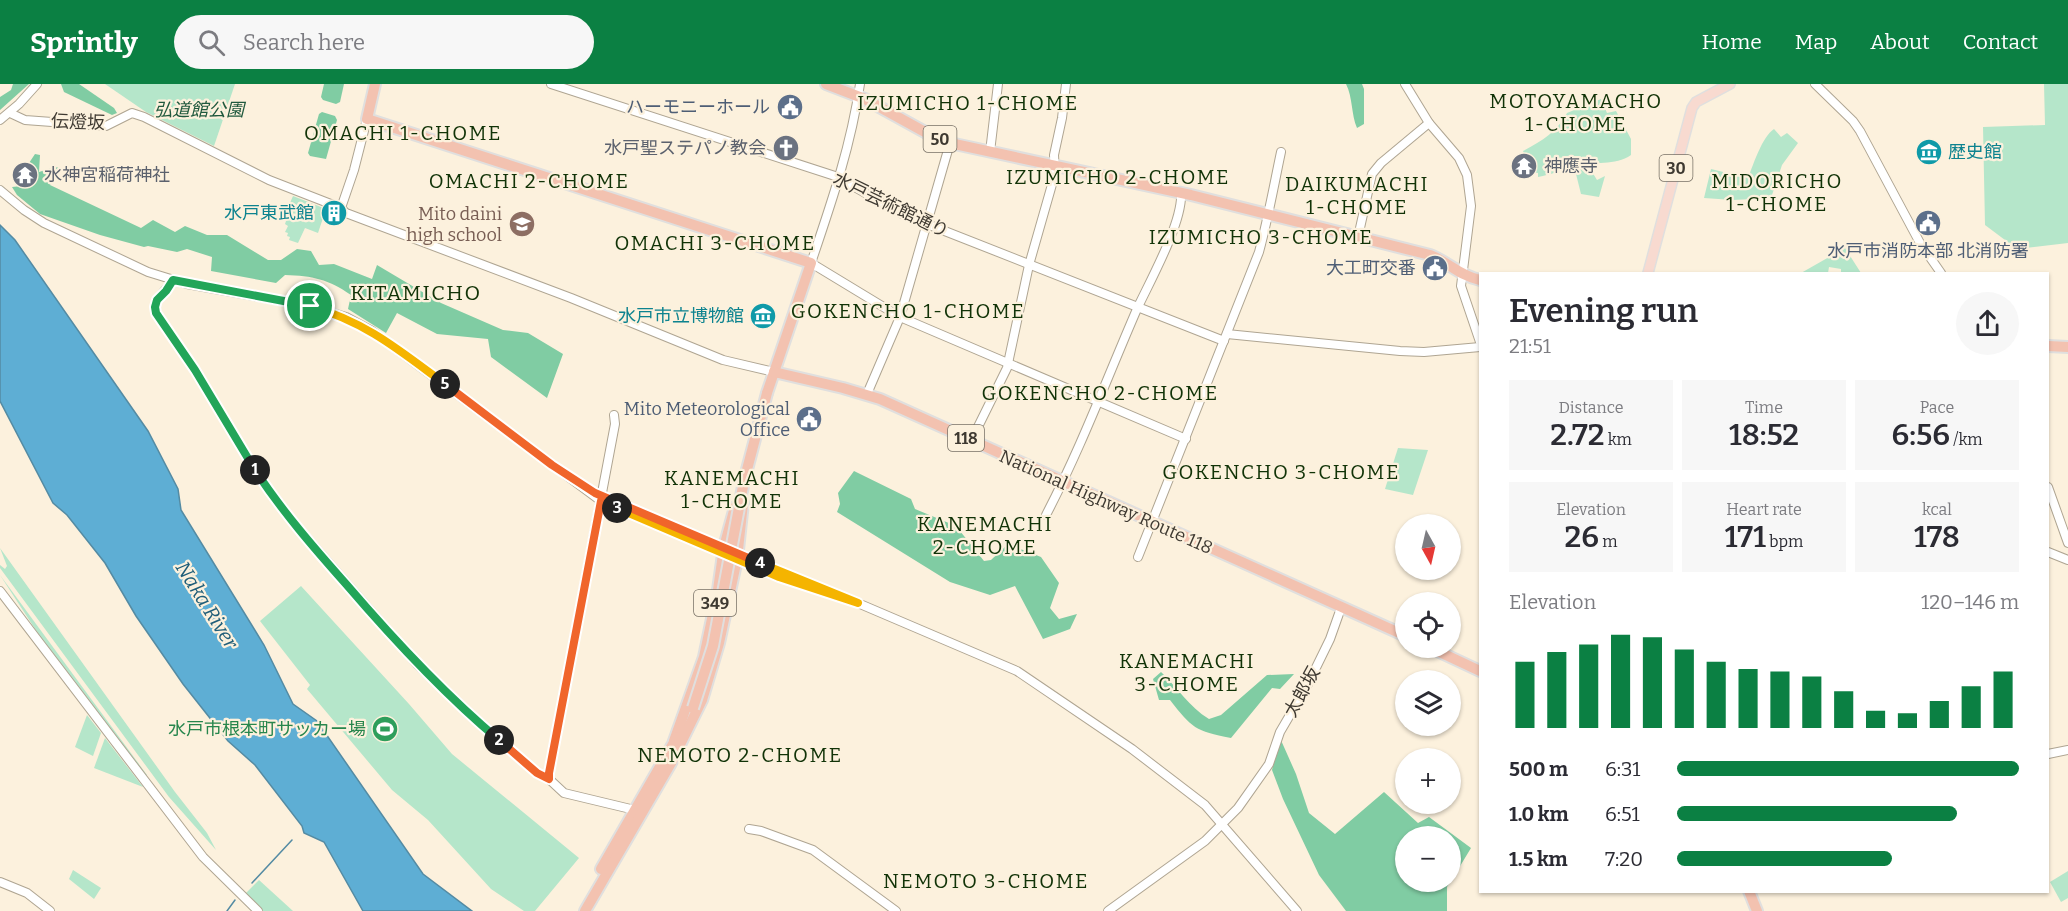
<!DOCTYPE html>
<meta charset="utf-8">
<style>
:root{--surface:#fff;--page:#f7f7f7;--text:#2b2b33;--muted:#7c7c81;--accent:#0b8043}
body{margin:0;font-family:Bitter,"Noto Sans JP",serif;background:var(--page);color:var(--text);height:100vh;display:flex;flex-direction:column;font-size:22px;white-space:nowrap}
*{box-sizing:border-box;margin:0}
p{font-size:20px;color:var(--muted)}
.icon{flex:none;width:33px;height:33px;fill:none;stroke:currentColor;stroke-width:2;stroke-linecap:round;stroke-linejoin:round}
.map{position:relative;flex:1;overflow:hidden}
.details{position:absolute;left:1479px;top:188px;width:570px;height:621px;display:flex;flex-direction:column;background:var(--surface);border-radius:0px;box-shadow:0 2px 4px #0004}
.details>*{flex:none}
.needle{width:39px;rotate:172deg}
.buttons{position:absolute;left:1395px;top:430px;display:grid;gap:12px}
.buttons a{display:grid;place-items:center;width:66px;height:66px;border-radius:50%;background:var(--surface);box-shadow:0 2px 4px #0004;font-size:30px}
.pin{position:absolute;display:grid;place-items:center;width:51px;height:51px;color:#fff;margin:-26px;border:3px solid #fff;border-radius:50%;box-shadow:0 2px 6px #0007}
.km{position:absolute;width:30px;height:30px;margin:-15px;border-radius:50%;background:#222;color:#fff;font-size:16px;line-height:30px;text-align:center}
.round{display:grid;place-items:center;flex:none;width:63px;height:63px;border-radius:32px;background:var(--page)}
.summary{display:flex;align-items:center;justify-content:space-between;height:102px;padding:0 30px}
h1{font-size:33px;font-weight:600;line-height:45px}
.figures{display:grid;grid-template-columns:repeat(3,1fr);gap:9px;height:102px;padding:6px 30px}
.figures div{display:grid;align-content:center;border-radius:0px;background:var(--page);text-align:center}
.figures b{font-size:30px;font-weight:600}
.figures small{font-size:16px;font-weight:400}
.figures p{font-size:16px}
.chart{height:168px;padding:12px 30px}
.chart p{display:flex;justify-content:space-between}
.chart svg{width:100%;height:108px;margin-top:6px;stroke:var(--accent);stroke-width:6}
ul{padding:0 30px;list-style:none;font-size:20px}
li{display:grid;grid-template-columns:96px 72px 1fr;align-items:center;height:45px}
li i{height:15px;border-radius:8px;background:var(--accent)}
header{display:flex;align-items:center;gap:36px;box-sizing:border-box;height:84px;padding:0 30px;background:var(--accent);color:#fff}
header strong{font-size:28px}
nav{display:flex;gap:33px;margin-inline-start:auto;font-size:21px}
.search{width:420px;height:54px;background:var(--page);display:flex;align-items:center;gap:15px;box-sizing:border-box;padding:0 21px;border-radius:33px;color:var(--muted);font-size:22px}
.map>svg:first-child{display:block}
.green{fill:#b5e6ca}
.forest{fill:#80cca3}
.water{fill:#5eaed4;stroke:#548ba3;stroke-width:1.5}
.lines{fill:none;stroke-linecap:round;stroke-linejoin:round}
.stream{stroke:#548ba3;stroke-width:1.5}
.secondary-casing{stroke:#afa592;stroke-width:10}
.primary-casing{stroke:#e0dfde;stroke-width:12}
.highway-casing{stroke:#e0dfde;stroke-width:14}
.secondary{stroke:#fff;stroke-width:8}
.primary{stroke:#f8dad0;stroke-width:9}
.highway{stroke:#f3c2b0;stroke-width:10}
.highway-bridge-casing{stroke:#e0dfde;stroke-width:14;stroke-linecap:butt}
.highway-bridge{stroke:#f3c2b0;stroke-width:10}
.split-1-casing{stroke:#fff;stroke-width:12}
.split-2-casing{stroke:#fff;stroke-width:12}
.split-3-casing{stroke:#fff;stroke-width:12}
.split-4-casing{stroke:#fff;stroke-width:12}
.split-5-casing{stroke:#fff;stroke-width:12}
.split-6-casing{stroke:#fff;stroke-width:12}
.split-1{stroke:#22a559;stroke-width:8}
.split-2{stroke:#22a559;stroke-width:8}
.split-3{stroke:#f0652b;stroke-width:8}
.split-4{stroke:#f5b400;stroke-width:8}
.split-5{stroke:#f0652b;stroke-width:8}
.split-6{stroke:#f5b400;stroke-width:8}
.labels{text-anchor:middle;stroke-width:4.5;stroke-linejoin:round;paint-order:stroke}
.shield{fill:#fcf1dd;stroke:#777065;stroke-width:1.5}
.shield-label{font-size:16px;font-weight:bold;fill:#3e3931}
.service-label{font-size:18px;fill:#4e5e75;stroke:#fcf1dd;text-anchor:end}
.park-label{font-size:18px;font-style:italic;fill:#20593e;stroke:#fcf1dd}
.street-label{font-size:18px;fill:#3e3931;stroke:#fcf1dd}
.worship-label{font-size:18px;fill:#5b616d;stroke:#fcf1dd;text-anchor:start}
.culture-label{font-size:18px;fill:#0d838f;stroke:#fcf1dd;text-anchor:end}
.education-label{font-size:18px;fill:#785e54;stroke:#fcf1dd;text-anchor:end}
.leisure-label{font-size:18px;fill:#27864d;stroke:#fcf1dd;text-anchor:end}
.neighbourhood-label{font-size:20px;letter-spacing:1.5px;fill:#113307;stroke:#fcf1dd}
.water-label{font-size:20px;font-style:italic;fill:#205e79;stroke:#fcf1dd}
.quarter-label{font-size:21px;letter-spacing:1.5px;fill:#113307;stroke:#fcf1dd}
</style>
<header>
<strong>Sprintly</strong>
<div class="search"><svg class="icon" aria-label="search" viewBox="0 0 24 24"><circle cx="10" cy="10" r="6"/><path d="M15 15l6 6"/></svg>Search here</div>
<nav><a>Home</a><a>Map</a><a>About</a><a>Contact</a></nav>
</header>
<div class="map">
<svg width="2068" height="827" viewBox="0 0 2068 827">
<rect width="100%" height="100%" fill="#fcf1dd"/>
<!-- green -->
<g class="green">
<path d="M105 0H235L214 62 146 28Z"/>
<path d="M2044 0H2068V159L2017 165 1985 141 1983 43 2045 41Z"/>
<path d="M1601 15 1607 29 1616 27 1631 55V71C1615 82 1594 77 1575 82 1563 85 1551 91 1538 93V89L1532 88 1523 67C1542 57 1557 48 1567 29Z"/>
<path d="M1774 45 1781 53 1787 49 1798 59 1782 81 1771 114 1733 116 1704 114 1711 85 1748 94C1754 79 1762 53 1774 45Z"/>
<path d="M1589 83 1597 96 1605 92 1599 113 1581 110 1575 86Z"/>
<path d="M293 112 326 125 318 149 305 144 298 159 289 156 290 153 287 152 288 149 285 148 288 142 285 140 286 137 283 135Z"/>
<path d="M1845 164 1861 189H1841V185L1829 183 1828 189H1801Z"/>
<path d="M1398 364 1428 366 1413 411 1385 405Z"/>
<path d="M0 464 175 708 207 749 216 766 169 713 0 484V481L5 485 7 482Z"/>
<path d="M0 491 147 691H146L37 548Z"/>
<path d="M301 502 409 620 452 670 579 774 535 827H524L491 805 428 736 392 706 307 605 310 601 260 537Z"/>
<path d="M87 631 101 649 93 672 75 663Z"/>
<path d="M105 654 143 703 94 684Z"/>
<path d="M73 786 101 804 94 815 69 795Z"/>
<path d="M2068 787V814L2061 818 2050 798Z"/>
<path d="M259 796 293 827H262L244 811Z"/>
</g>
<!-- forest -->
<g class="forest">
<path d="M13 0H29L0 26V13L11 6Z"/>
<path d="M61 0H79L114 24 117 29 112 31 64 8Z"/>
<path d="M324 0H344L340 18 336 20 323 16 321 13Z"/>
<path d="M1346 0H1362L1364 5V40L1357 44C1351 30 1353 14 1346 0Z"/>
<path d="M322 28 335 32 337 36 326 75 310 72 308 69 319 30Z"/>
<path d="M35 70 40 71 39 88 55 83 60 84 50 101 141 144 153 136 175 148 185 142 207 151H227L268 176H281L297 165 311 167 319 181 334 180 372 195 377 181 441 219 503 246 528 249 563 270 547 314 491 273 488 255 437 250 397 229 386 249 348 225 351 211C328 195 313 192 285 191L276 199 211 187 212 173 187 165 177 168 148 162 144 163 100 151 40 130 17 111 12 103 22 102 21 91Z"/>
<path d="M854 387 911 415 915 425 956 442 984 477 991 476 1008 460 1041 473 1059 499 1050 524 1059 535 1077 530 1070 545 1043 555 1015 502 990 511 950 498 837 428 840 420 838 409Z"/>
<path d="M1161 588C1178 604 1189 623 1209 635L1221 631 1267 591 1294 590 1280 605 1272 604 1231 654C1195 647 1192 644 1170 616H1159L1153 595Z"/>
<path d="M1280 654 1296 690 1309 729 1335 750 1384 708 1418 739 1429 733 1471 764 1451 797 1450 753H1406V798H1450L1447 803V827H1346L1319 791 1283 715 1272 686Z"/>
</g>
<!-- water -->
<path class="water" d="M0 141 15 156 148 347 178 405 181 426 264 561 293 620 317 637 423 790 472 827H363L324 758 304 749 302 742 255 681 228 657 183 600 136 532 105 479 67 431 53 419 0 317Z"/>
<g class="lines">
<!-- stream -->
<g class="stream">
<path d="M252 799 292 756"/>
<path d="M227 827 235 816"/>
</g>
<defs>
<g id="secondary">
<path d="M551 0 835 92 904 131 1224 257"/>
<path d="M860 0C851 62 831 120 811 179L900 233 1186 355"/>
<path d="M1405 0 1429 39 1459 74 1467 91 1471 122 1461 202 1480 258"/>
<path d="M1815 0 1853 37 1860 47 1920 159 1941 189"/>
<path d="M10 29 25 36 106 42 132 29 144 33 269 96 341 124 346 129 571 214 723 276 774 288"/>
<path d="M0 36 19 20 37 0"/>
<path d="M990 68 998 0"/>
<path d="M0 106 24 126 44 139 148 188 187 200 310 222 346 233 372 247 601 417 779 493 858 519"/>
<path d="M341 124 354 86 367 35"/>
<path d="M1358 153 1372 90 1381 79 1429 39"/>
<path d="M173 196C166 208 153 214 156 229L195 286 258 391 293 438 417 580 486 645 537 689 549 695"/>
<path d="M1227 250 1400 267 1424 268 1480 263"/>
<path d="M867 310 900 233 950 59"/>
<path d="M614 331 615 340 549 689V695L564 709 639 727"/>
<path d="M971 357 1007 284 1029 181 1055 90 1054 71 1062 34 1066 0"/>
<path d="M2048 403 2068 459"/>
<path d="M602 412 792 492"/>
<path d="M1046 431C1081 364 1107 294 1137 225 1150 197 1183 138 1181 109"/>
<path d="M2048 468 2068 476"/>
<path d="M1138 473 1259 168C1268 135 1274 101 1281 68"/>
<path d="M0 507 203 773 258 827"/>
<path d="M853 517 1017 587 1132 665 1205 721 1297 827"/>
<path d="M2048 670 2068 666"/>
<path d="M749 745 761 747 813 766 896 827"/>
<path d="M0 798 27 809 50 827"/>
<path d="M1108 827 1205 757 1238 724 1269 680 1280 648 1308 600 1330 555 1341 524"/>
</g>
<path id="primary" d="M1648 189 1692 24 1696 18 1730 0"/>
<g id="highway">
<path d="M375 0 367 35 811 179 767 309"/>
<path d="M826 0 865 15 934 53 950 59 1191 111 1430 171C1448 178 1460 192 1480 196"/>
<path d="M2048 262 2068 263"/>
<path d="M774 288 843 304 880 315 1406 552"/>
<path d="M1431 564 1480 587"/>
<path d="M674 657 704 573 718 506 724 463 735 423"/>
<path d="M601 785 677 653"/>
<path d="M1749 807 1757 827"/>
<path d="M585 827 671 679 702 616 719 559 737 475 743 419"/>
</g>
</defs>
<!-- secondary casing -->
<use href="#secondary" class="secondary-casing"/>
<!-- primary casing -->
<use href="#primary" class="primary-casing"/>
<!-- highway casing -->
<use href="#highway" class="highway-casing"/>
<!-- secondary -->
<use href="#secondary" class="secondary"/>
<!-- primary -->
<use href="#primary" class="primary"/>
<!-- highway -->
<use href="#highway" class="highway"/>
<defs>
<path id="highway-bridge" d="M693 624 713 562 744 397 767 309"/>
</defs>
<!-- highway-bridge casing -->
<use href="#highway-bridge" class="highway-bridge-casing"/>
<!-- highway-bridge -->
<use href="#highway-bridge" class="highway-bridge"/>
</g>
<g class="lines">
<defs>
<path id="split-1" d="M255 386 195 286 156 229 155 223 157 216 166 207 173 196 310 222"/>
<path id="split-2" d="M255 386C282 427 314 464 346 500 394 556 443 609 499 656"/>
<path id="split-3" d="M499 656 537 689 549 695V689L601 417 617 424"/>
<path id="split-4" d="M617 424 779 493 858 519 760 479"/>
<path id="split-5" d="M445 300 552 381 595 409 760 479"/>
<path id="split-6" d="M310 222C366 238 399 266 445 300"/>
</defs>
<!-- split-1 casing -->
<use href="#split-1" class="split-1-casing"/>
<!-- split-2 casing -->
<use href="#split-2" class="split-2-casing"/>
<!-- split-3 casing -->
<use href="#split-3" class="split-3-casing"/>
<!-- split-4 casing -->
<use href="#split-4" class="split-4-casing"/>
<!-- split-5 casing -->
<use href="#split-5" class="split-5-casing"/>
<!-- split-6 casing -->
<use href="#split-6" class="split-6-casing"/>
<!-- split-1 -->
<use href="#split-1" class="split-1"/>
<!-- split-2 -->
<use href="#split-2" class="split-2"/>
<!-- split-3 -->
<use href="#split-3" class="split-3"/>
<!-- split-4 -->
<use href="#split-4" class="split-4"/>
<!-- split-5 -->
<use href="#split-5" class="split-5"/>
<!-- split-6 -->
<use href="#split-6" class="split-6"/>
</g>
<!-- icons -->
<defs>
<symbol id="civic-disc" viewBox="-11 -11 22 22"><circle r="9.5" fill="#5c6f8a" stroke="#fcf1dd"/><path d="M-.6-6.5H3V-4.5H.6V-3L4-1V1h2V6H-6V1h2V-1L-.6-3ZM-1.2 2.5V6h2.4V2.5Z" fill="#fff"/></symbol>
<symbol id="church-disc" viewBox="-11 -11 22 22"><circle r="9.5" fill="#6b7280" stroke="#fcf1dd"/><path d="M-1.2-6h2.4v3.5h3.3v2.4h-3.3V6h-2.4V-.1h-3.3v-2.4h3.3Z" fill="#fff"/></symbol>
<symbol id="museum-disc" viewBox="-11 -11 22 22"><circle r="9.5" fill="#0f9aa8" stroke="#fcf1dd"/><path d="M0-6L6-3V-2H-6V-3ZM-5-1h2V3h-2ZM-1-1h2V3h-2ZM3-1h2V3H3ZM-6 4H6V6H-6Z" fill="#fff"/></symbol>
<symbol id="temple-disc" viewBox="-11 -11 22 22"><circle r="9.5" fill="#6b7280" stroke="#fcf1dd"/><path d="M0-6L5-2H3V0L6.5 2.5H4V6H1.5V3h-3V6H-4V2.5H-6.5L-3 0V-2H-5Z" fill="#fff"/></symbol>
<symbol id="building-disc" viewBox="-11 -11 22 22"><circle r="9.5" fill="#0f9aa8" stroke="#fcf1dd"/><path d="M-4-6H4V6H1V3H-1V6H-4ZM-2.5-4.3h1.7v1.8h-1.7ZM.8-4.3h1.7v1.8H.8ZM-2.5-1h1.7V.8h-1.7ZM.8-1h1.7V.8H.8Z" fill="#fff"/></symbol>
<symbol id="school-disc" viewBox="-11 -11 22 22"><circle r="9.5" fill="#8d6e63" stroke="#fcf1dd"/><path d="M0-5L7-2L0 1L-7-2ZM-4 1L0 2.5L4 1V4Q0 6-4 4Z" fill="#fff"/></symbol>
<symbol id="stadium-disc" viewBox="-11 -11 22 22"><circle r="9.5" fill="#2e9e5b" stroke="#fcf1dd"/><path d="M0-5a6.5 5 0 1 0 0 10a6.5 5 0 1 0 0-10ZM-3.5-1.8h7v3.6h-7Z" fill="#fff"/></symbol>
</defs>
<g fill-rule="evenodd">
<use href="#civic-disc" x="775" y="8" width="30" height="30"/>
<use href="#church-disc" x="771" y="49" width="30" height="30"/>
<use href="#museum-disc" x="1914" y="53" width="30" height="30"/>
<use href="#temple-disc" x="1509" y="67" width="30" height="30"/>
<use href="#temple-disc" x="10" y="76" width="30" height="30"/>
<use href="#building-disc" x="319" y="114" width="30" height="30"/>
<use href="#civic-disc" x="1913" y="124" width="30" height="30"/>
<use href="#school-disc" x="507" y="125" width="30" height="30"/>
<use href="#civic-disc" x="1420" y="169" width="30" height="30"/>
<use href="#museum-disc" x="748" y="217" width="30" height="30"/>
<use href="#civic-disc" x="794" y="320" width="30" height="30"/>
<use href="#stadium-disc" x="370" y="630" width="30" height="30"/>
</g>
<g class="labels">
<!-- shield labels -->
<g class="shield">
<rect x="923.5" y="42" width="33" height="26" rx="4.5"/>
<rect x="1659.5" y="71" width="33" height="26" rx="4.5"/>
<rect x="948" y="341" width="36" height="26" rx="4.5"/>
<rect x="694" y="506" width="42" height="26" rx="4.5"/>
</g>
<g class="shield-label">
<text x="940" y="61">50</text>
<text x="1676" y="90">30</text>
<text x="966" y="360">118</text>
<text x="715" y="525">349</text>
</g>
<!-- service labels -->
<g class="service-label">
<text x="770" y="29">ハーモニーホール</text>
<text x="1928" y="173" text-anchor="middle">水戸市消防本部 北消防署</text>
<text x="1416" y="190">大工町交番</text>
<text x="790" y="331">Mito Meteorological<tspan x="790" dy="21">Office</tspan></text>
</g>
<!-- park labels -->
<g class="park-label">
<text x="199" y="32">弘道館公園</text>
</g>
<!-- street labels -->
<g class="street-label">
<text transform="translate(78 38) rotate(2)" y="6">伝燈坂</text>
<text transform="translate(891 121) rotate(26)" y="6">水戸芸術館通り</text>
<text transform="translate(1106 418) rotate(24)" y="6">National Highway Route 118</text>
<text transform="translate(1302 608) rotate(-61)" y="6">太郎坂</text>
</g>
<!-- worship labels -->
<g class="worship-label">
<text x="766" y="70" text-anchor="end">水戸聖ステパノ教会</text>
<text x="1544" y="88">神應寺</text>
<text x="44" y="97">水神宮稲荷神社</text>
</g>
<!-- culture labels -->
<g class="culture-label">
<text x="1948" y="74" text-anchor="start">歴史館</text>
<text x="314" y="135">水戸東武館</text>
<text x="744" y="238">水戸市立博物館</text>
</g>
<!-- education labels -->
<g class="education-label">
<text x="502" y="136">Mito daini<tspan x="502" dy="21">high school</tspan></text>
</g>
<!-- leisure labels -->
<g class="leisure-label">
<text x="366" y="651">水戸市根本町サッカー場</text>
</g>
<!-- neighbourhood labels -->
<g class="neighbourhood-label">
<text x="1576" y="24">MOTOYAMACHO<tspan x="1576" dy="23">1-CHOME</tspan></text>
<text x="968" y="26">IZUMICHO 1-CHOME</text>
<text x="403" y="56">OMACHI 1-CHOME</text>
<text x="1118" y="100">IZUMICHO 2-CHOME</text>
<text x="529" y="104">OMACHI 2-CHOME</text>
<text x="1777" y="104">MIDORICHO<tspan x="1777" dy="23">1-CHOME</tspan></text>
<text x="1357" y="107">DAIKUMACHI<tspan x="1357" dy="23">1-CHOME</tspan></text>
<text x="1261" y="160">IZUMICHO 3-CHOME</text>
<text x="715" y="166">OMACHI 3-CHOME</text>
<text x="908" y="234">GOKENCHO 1-CHOME</text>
<text x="1100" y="316">GOKENCHO 2-CHOME</text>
<text x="1281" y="395">GOKENCHO 3-CHOME</text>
<text x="732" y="401">KANEMACHI<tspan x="732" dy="23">1-CHOME</tspan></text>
<text x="985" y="447">KANEMACHI<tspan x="985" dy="23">2-CHOME</tspan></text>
<text x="1187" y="584">KANEMACHI<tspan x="1187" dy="23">3-CHOME</tspan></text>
<text x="740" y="678">NEMOTO 2-CHOME</text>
<text x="986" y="804">NEMOTO 3-CHOME</text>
</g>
<!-- water labels -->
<g class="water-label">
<text transform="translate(207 521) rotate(58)" y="7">Naka River</text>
</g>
<!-- quarter labels -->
<g class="quarter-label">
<text x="416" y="216">KITAMICHO</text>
</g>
</g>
</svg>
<div class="buttons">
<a><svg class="needle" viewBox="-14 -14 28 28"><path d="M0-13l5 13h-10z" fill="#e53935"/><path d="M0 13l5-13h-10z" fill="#7c7c81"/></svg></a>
<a><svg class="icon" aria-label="locate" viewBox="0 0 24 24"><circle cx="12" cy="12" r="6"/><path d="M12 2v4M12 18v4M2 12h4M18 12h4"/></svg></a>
<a><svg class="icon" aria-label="layers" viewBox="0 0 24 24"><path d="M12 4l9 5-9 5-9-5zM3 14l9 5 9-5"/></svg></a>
<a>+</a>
<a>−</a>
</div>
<div class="pin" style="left:310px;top:222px;background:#1e9e55"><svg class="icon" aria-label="arrive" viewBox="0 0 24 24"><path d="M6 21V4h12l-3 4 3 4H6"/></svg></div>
<b class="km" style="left:255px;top:386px">1</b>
<b class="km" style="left:499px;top:656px">2</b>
<b class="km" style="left:617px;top:424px">3</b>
<b class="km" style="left:760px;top:479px">4</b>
<b class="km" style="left:445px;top:300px">5</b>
<section class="details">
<div class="summary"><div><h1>Evening run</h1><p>21:51</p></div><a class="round"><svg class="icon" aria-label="share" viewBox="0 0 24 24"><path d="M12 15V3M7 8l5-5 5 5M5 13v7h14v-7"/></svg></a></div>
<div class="figures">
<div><p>Distance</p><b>2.72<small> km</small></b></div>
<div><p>Time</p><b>18:52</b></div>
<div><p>Pace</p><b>6:56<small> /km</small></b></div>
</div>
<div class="figures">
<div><p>Elevation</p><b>26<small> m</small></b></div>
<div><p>Heart rate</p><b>171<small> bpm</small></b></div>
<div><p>kcal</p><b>178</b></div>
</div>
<div class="chart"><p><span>Elevation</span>120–146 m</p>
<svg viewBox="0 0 160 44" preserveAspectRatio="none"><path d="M5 44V17M15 44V13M25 44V10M35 44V6M45 44V7M55 44V12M65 44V17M75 44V20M85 44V21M95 44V23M105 44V29M115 44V37M125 44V38M135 44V33M145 44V27M155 44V21"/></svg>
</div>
<ul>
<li><b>500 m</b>6:31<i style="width:100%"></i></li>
<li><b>1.0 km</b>6:51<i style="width:82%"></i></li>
<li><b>1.5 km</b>7:20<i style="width:63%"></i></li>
</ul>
</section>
</div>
